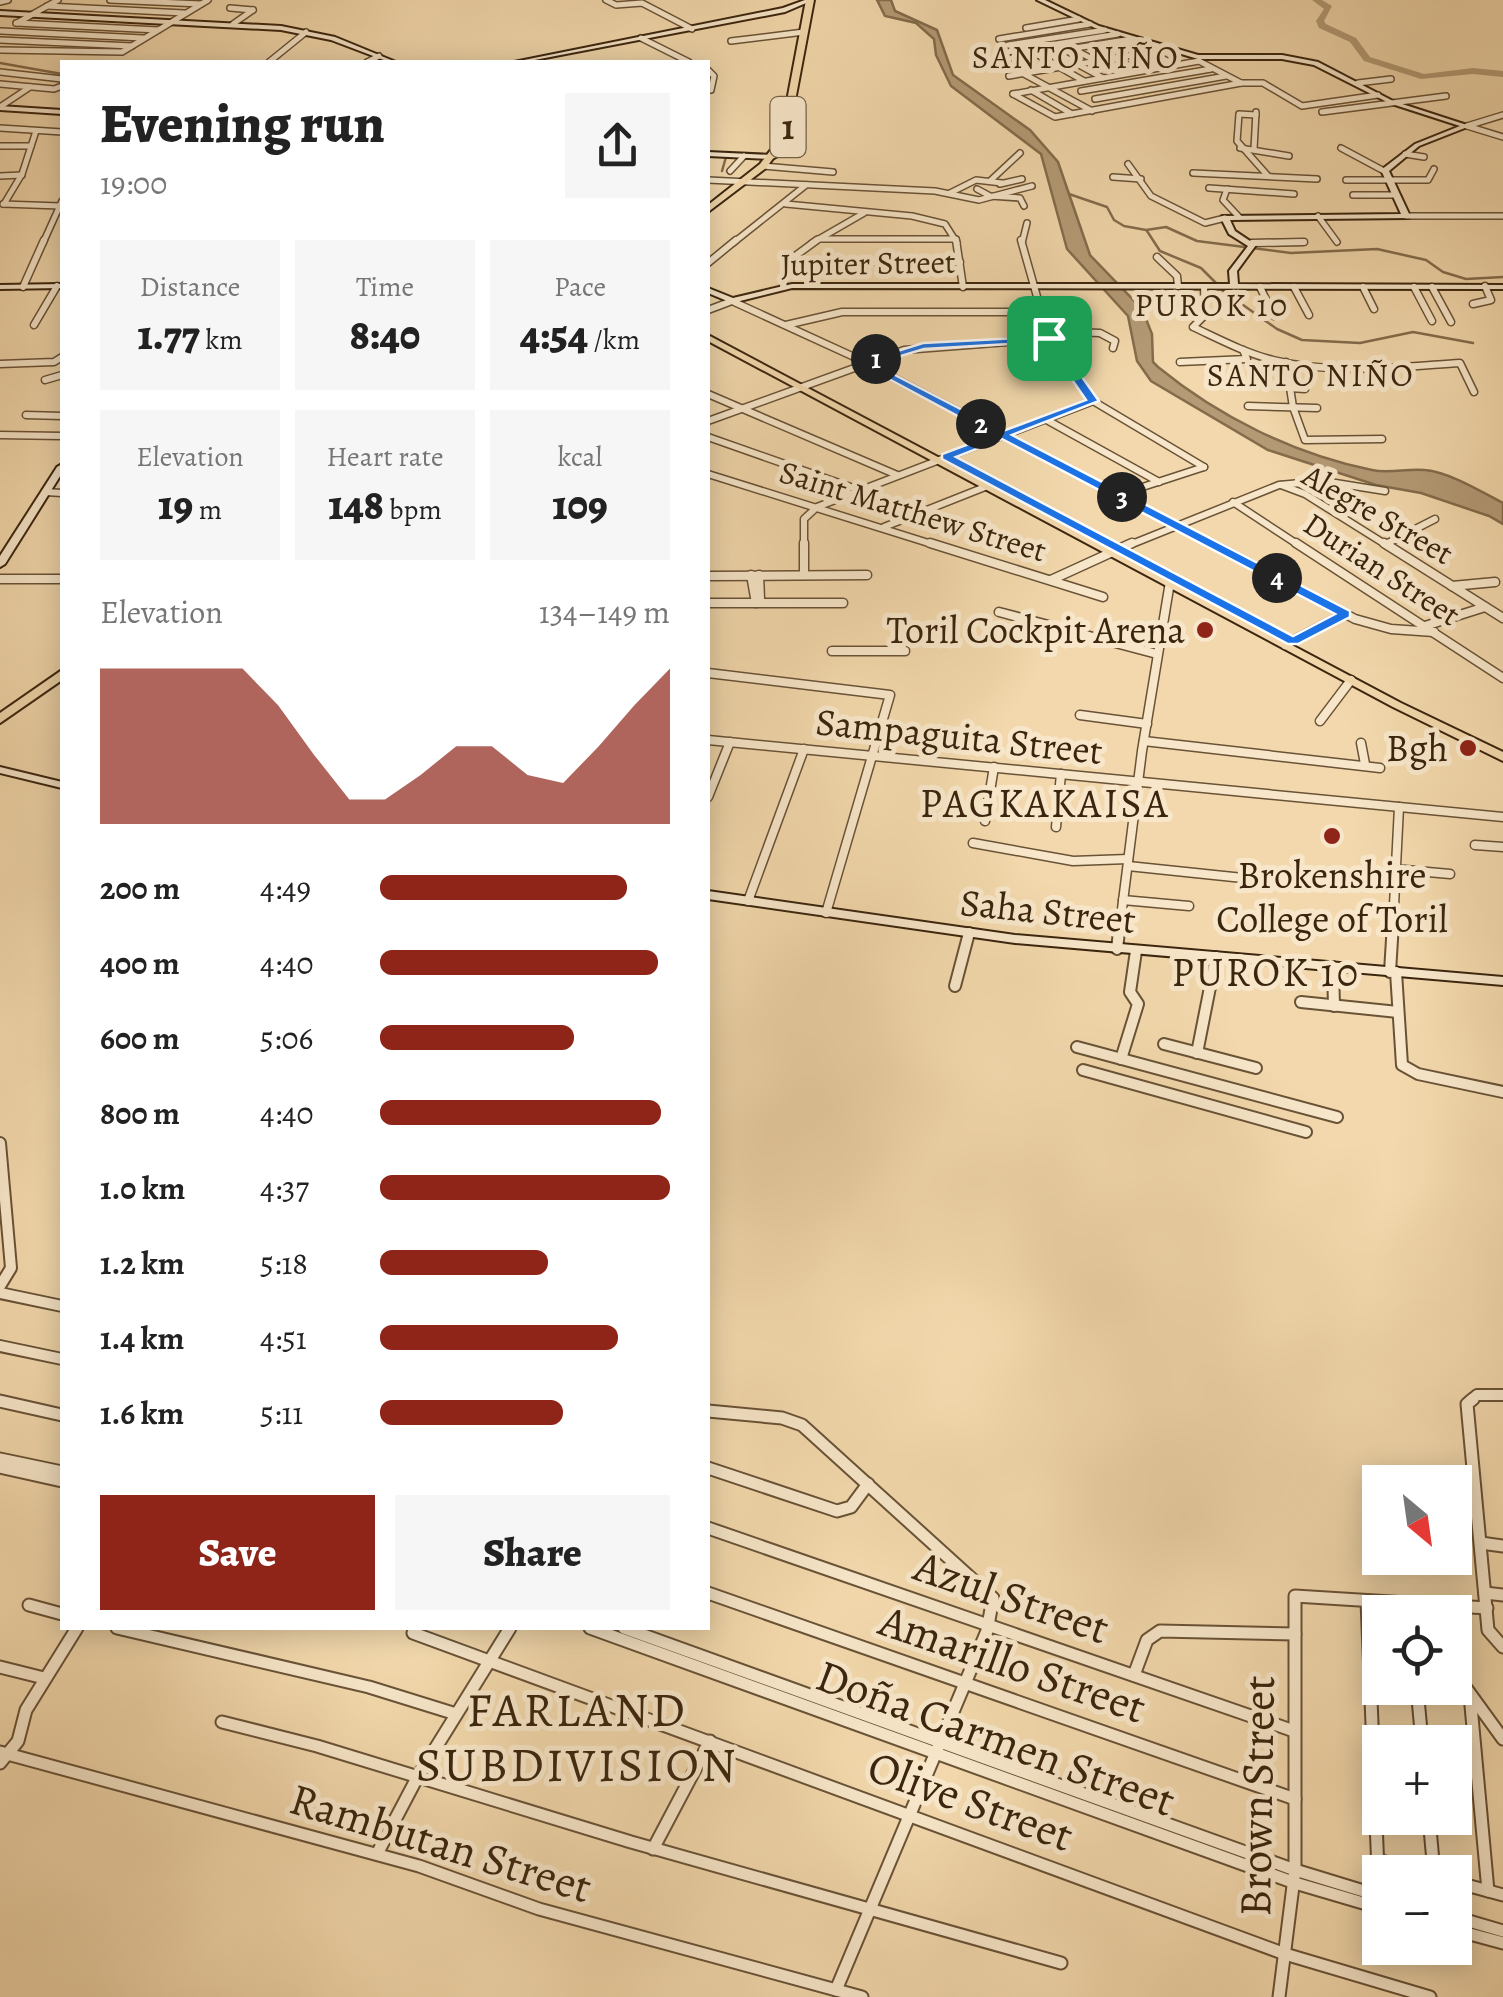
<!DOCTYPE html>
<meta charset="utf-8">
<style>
:root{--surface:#fff;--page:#f6f6f6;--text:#222;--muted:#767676;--accent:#8f2418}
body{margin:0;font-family:Alegreya,serif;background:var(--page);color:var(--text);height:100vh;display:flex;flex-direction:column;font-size:38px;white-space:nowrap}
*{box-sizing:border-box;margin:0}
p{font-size:32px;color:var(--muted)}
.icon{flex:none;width:55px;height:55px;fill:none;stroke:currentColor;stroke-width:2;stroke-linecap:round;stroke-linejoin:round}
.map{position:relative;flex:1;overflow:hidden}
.details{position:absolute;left:60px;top:60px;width:650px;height:1570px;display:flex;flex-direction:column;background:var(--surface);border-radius:0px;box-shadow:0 5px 25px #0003}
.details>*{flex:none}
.needle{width:65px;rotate:151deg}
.tools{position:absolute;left:1362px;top:1465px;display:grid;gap:20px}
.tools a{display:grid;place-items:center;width:110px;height:110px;border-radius:0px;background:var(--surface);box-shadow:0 5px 25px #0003;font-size:50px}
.pin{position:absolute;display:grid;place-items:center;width:85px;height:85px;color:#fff;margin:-42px;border-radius:20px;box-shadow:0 5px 15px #0006}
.km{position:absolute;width:50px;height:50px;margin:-25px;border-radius:50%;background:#222;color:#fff;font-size:28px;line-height:50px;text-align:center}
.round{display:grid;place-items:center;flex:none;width:105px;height:105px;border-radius:0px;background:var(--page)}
.headline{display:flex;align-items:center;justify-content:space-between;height:170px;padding:0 40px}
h1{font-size:55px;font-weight:800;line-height:75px}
.metrics{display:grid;grid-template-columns:repeat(3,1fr);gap:15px;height:170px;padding:10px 40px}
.metrics div{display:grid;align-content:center;border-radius:0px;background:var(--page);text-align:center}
.metrics b{font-size:42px;font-weight:800}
.metrics small{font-size:28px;font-weight:400}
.metrics p{font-size:28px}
.chart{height:280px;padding:20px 40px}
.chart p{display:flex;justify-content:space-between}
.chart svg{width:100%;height:180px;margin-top:10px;fill:var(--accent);opacity:.7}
.action{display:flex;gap:20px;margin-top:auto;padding:20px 40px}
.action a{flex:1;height:115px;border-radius:0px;background:var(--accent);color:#fff;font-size:40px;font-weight:800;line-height:115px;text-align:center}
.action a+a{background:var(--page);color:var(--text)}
ul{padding:0 40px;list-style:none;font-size:32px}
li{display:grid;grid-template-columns:160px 120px 1fr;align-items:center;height:75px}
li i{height:25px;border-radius:12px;background:var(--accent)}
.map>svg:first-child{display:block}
.water{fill:#b49b76;stroke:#846c4c;stroke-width:2.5}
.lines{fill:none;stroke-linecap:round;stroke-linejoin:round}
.stream{stroke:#846c4c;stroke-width:2.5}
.river{fill:#b49b76;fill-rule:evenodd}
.street-far4-casing{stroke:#695236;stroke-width:8}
.street-far3-casing{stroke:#695236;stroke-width:9}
.street-far2-casing{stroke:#695236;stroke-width:11}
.street-far1-casing{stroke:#695236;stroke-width:14}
.street-casing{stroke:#695236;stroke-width:15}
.secondary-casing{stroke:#3b250e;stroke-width:4}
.primary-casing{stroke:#3b250e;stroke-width:4}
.highway-casing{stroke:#3b250e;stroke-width:4}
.street-far4{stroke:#f7e6c9;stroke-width:5}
.street-far3{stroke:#f7e6c9;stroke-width:6}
.street-far2{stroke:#f7e6c9;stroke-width:8}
.street-far1{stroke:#f7e6c9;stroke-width:10}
.street{stroke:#f7e6c9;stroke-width:11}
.secondary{fill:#f7e6c9;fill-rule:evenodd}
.primary{fill:#f2d8ac;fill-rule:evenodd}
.highway{fill:#f2d8ac;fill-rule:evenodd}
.route{fill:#1a73e8;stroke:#fff;stroke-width:2.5;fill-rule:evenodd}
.poi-dot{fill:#8f2418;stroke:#f7e6c9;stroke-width:4}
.labels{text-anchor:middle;stroke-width:10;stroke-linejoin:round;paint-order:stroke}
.far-neighbourhood-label{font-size:32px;letter-spacing:2.5px;fill:#3b250e;stroke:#f7e6c9}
.far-street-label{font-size:32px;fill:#3b250e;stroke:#f7e6c9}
.shield{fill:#f7e6c9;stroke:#735f46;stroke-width:2.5}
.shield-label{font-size:35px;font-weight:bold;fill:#3b250e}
.poi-label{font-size:38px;fill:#3b250e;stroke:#f7e6c9;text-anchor:end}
.street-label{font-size:38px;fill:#3b250e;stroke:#f7e6c9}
.neighbourhood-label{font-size:40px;letter-spacing:2.5px;fill:#3b250e;stroke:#f7e6c9}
.near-street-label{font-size:45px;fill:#3b250e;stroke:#f7e6c9}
.near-neighbourhood-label{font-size:48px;letter-spacing:2.5px;fill:#3b250e;stroke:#f7e6c9}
</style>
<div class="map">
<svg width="1503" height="1997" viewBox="0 0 1503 1997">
<rect width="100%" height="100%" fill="#f2d8ac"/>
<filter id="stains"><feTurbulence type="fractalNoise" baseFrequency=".002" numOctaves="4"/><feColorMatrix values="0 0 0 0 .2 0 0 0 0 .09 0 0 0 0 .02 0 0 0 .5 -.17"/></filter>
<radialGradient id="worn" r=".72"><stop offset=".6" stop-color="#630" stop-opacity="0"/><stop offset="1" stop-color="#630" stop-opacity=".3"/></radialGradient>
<!-- water -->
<path class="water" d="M877 0H891L895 11 937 30 953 75 1030 130 1058 162 1090 255 1142 309 1152 334 1153 362 1158 367C1219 417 1294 454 1372 470 1390 474 1407 468 1425 470 1449 472 1482 492 1503 503V524L1489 516 1421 493 1376 485 1268 450 1151 381 1137 361 1128 316 1067 249 1041 154 951 86 936 55 934 39 916 23 885 16Z"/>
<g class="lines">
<!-- stream -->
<g class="stream">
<path d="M0 63 62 74"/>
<path d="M722 171 726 157"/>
<path d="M1069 194 1107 207 1114 220 1124 226 1146 230 1166 227 1197 241 1291 253 1377 249 1426 260 1443 272 1466 279 1503 277"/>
<path d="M1147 231 1160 251 1201 268 1217 284"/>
<path d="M1222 290 1277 329 1302 340 1360 343 1413 332 1473 343"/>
</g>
<!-- river -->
<path class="river" d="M1312 0H1322L1332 6 1324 21 1326 24 1356 38 1370 57 1424 74 1473 68 1503 71V77L1473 74 1421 79 1364 61 1350 42 1319 28 1316 21 1324 9Z"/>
<defs>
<g id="street-far4">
<path d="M110 0 201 4"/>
<path d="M606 0 616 5 642 3 692 29"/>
<path d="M0 2 8 0"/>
<path d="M47 6 184 13"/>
<path d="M230 8 253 10"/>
<path d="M16 23 158 30"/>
<path d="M17 23 58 0"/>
<path d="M233 24 253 10"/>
<path d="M1026 28 1079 19"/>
<path d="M1 31 143 38"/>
<path d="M641 38 689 62"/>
<path d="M999 39 1090 24"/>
<path d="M0 40 132 46"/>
<path d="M1127 40 1173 64"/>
<path d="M731 41 804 32"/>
<path d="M1008 45 1105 30"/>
<path d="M1093 47 1139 71"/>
<path d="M0 50 122 52 208 0"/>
<path d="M1075 50 1121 74"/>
<path d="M1007 52 1118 34"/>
<path d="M1057 53 1103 78"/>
<path d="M1038 55 1084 81"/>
<path d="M1012 58 1132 39"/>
<path d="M269 62 306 32"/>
<path d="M367 62 379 56"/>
<path d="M708 70 714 76 711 90"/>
<path d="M0 72 62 79"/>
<path d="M1024 74 1092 111"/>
<path d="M1009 76 1168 49"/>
<path d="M1358 83 1391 79"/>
<path d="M0 84 54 89 62 86"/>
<path d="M1031 90 1072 114"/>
<path d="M1081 91 1211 69"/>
<path d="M1013 94 1055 117 1241 83H1263L1302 106 1378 95"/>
<path d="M1013 94 1199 61 1241 83"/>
<path d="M1095 99 1226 76"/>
<path d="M0 107 30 87"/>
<path d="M1322 112 1446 96"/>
<path d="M1256 115 1239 114 1237 141 1268 176"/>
<path d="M1467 126 1503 115"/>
<path d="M1467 126 1503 137"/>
<path d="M0 128 62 132"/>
<path d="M0 146H31"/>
<path d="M1240 148 1289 156"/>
<path d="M1341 148 1384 171"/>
<path d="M1254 149 1256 112"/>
<path d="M1405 154 1424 157"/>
<path d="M1128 164 1151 196 1205 223 1225 218"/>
<path d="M763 166 833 172"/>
<path d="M730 171 744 156"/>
<path d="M1193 173 1317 179"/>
<path d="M0 176 22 175"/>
<path d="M1113 177 1141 179"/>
<path d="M708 180 935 191 979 200 1032 186"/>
<path d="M1346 180H1428L1434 169"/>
<path d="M990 181 1020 153"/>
<path d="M1000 184 1022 179"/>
<path d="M1209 188 1294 194"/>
<path d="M977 189 990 196 1020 198 1024 206"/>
<path d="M1227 189 1223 200 1239 217"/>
<path d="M950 193 976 180 1002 183"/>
<path d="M1353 195H1394"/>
<path d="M3 204 60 206"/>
<path d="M4 204 22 174 36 131"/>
<path d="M786 204 912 216 945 224 957 243"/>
<path d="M1318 216 1337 242"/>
<path d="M1406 216H1503"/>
<path d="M818 239H956"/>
<path d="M43 243 62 201"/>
<path d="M733 243 806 185"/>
<path d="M812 243 864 213"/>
<path d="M1022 243 1027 223"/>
<path d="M1259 243 1304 242"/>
</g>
<g id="street-far3">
<path d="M956 240 963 287"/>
<path d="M1021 240 1049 339 1093 401 1204 467"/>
<path d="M1252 243 1304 242"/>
<path d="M1157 257 1177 276 1178 286"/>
<path d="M787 262H960"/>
<path d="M708 263 736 240"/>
<path d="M23 287 44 240"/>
<path d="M783 287 787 262 817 240"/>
<path d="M1204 287 1205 315 1193 327C1219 339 1245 353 1273 360 1333 375 1399 367 1460 363L1474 392"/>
<path d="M1260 287 1274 316"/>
<path d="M1294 287 1309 315"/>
<path d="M1363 287 1374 309"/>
<path d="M1414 287 1432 321"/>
<path d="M1432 287 1451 322"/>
<path d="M1473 304 1491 300 1485 286"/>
<path d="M708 310 732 301 852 356 1215 546"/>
<path d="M34 325 57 286"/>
<path d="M786 325 842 312H1040"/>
<path d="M1047 331 1100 333 1115 341 1113 348"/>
<path d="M1180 362 1247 359 1243 350"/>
<path d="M1286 362 1293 407 1305 440 1382 439"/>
<path d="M0 364 54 362 62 357"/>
<path d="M45 380 62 375"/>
<path d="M1289 388 1305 389"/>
<path d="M708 394 897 475"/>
<path d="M1248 406 1317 408"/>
<path d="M26 415 62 416"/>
<path d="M1045 419 1159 482"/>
<path d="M708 421 904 350 1049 339"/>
<path d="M0 435 62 436"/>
<path d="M708 437 859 490"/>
<path d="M708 474 938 546"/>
<path d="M1281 485 1305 494 1388 546"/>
<path d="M46 492 62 493"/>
<path d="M1118 495 1204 467"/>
<path d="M1233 502 1300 546"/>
<path d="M884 527 995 483"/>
<path d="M1386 544 1435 519"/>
<path d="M804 546V519L817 507 1093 401"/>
<path d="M1127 546 1279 485 1323 481 1385 491"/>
</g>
<g id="street-far2">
<path d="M804 543V575"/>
<path d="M930 543 1103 597"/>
<path d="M1210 543 1355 619 1391 629 1434 632"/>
<path d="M1296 543 1503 678"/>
<path d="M1384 543 1503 618"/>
<path d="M751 575 756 603 760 599 759 575"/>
<path d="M708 576 867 575"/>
<path d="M0 579H62"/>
<path d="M1051 580 1132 543"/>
<path d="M1452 586 1495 582"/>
<path d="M708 603H843"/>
<path d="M999 612 1157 654"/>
<path d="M1425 626 1485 607"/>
<path d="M1285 645 1345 614"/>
<path d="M832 651H905"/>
<path d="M708 673 890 695 826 913"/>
<path d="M1080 715 1147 724"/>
<path d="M1320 721 1351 680"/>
<path d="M708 740 1503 817"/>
<path d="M1144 741 1380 768"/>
<path d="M1361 743 1365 764"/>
<path d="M708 797 730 742"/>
<path d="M985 821 994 767"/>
<path d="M1056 827 1061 774"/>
<path d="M973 843 1073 861 1128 859"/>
<path d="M1475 845 1503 847"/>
<path d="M1128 866 1243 878"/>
<path d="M1394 869 1450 874"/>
<path d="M1123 900 1189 906"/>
<path d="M748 901 804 749"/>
<path d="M1120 925 1142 751 1171 576"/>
<path d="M1393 925 1399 807"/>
</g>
<g id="street-far1">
<path d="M1117 949 1120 923"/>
<path d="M1333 967 1334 1006"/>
<path d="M1390 972 1393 923"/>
<path d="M1396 972 1402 1065 1418 1074 1503 1092"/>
<path d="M955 986 969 933"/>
<path d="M1301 1002 1398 1012"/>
<path d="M1164 1044 1256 1068"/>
<path d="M1077 1047 1337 1117"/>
<path d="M1197 1053 1216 957"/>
<path d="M1121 1059 1138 1004 1130 992 1136 951"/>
<path d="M1083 1070 1306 1132"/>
<path d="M0 1143 11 1268 0 1286"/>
<path d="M0 1293 62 1306"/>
<path d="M0 1346 62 1359"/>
<path d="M1470 1401 1477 1395H1503"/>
</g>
<g id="street">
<path d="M1473 1399 1467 1404 1488 1630 1503 1647"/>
<path d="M0 1401 62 1415"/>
<path d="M708 1411 782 1418 802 1425 993 1598 987 1631 836 1990"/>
<path d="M0 1459 62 1472"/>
<path d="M0 1467 62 1481"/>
<path d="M708 1468 837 1511 851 1507 868 1484"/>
<path d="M708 1528 1294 1731"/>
<path d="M1481 1543 1503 1546"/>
<path d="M708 1593 1295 1799"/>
<path d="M1485 1593 1503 1595"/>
<path d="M1367 1601 1379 1895"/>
<path d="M29 1605 62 1614"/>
<path d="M117 1628 369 1687 456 1714"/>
<path d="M590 1628 1295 1883 1380 1908"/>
<path d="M624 1628 1295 1870 1380 1896"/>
<path d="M413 1633 1285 1954 1430 1997"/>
<path d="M0 1667 44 1678"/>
<path d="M1455 1673 1503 1739"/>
<path d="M1134 1675 1147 1640 1160 1631 1295 1634"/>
<path d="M1417 1688 1422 1742"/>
<path d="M1470 1695 1488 1891"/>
<path d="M222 1722 317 1746 631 1842 1061 1963"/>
<path d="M0 1752 419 1866 539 1909 862 1997"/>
<path d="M0 1763 18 1741 26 1710 77 1628"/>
<path d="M1429 1818 1434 1872"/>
<path d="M653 1849 710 1741"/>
<path d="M377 1854 417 1778 510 1628"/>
<path d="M1378 1860 1422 1872"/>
<path d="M1455 1882 1503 1895"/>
<path d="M1455 1917 1503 1931"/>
<path d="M1455 1930 1503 1943"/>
<path d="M1279 1997 1295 1870V1596L1487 1608"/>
</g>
<g id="secondary">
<path d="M805 0H813L785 12 524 62H514L783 8Z"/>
<path d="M1037 0H1045L1099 26 1198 55H1282L1318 62 1393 101 1470 126 1419 146 1389 171 1410 216 1409 218 1230 220 1235 231 1256 245 1237 271 1238 284 1503 285V289L792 288 732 303 708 293V288L733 298 792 284H1230L1229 271 1248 246 1229 234 1221 218 1222 216 1401 214 1381 170 1415 144 1460 126 1389 103 1314 65 1282 59H1198L1095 28Z"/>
<path d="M0 11 281 26 335 37 396 62H389L331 40 281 30 0 15Z"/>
<path d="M0 106 62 110V114L0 110Z"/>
<path d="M708 152 772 155 776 157 772 159 708 156Z"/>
<path d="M62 284V288L0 289V285Z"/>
<path d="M62 464V473L5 564 0 567V556L57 467Z"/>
<path d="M0 767 62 782V788L0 773Z"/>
<path d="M708 891 1015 935 1503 977V985L1015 943 708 899Z"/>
</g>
<path id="primary" d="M708 335 1401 703 1503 752V761L1393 707 708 341Z"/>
<g id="highway">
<path d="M806 0H814L788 138 766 168 708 212V205L760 164 780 138Z"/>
<path d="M62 670V680L0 723V713Z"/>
</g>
</defs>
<!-- street-far4 casing -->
<use href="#street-far4" class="street-far4-casing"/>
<!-- street-far3 casing -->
<use href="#street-far3" class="street-far3-casing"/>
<!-- street-far2 casing -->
<use href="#street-far2" class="street-far2-casing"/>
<!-- street-far1 casing -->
<use href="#street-far1" class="street-far1-casing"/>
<!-- street casing -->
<use href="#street" class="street-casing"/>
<!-- secondary casing -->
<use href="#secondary" class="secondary-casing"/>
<!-- primary casing -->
<use href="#primary" class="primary-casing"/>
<!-- highway casing -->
<use href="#highway" class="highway-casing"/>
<!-- street-far4 -->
<use href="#street-far4" class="street-far4"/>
<!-- street-far3 -->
<use href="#street-far3" class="street-far3"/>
<!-- street-far2 -->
<use href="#street-far2" class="street-far2"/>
<!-- street-far1 -->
<use href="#street-far1" class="street-far1"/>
<!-- street -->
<use href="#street" class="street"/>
<!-- secondary -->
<use href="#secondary" class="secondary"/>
<!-- primary -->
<use href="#primary" class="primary"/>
<!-- highway -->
<use href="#highway" class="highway"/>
</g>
<!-- route -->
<path class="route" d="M1053 336 1099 401 1012 435 1350 611V617L1298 644H1288L942 459V454L993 435 859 363 923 343ZM1046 342 1086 400 1003 431 874 364 924 349ZM1002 439 1335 614 1293 636 956 457Z"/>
<!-- markers -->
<g class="poi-dot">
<circle cx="1205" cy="630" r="10"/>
<circle cx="1468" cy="748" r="10"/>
<circle cx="1332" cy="836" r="10"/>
</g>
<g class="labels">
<!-- far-neighbourhood labels -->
<g class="far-neighbourhood-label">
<text x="1076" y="68">SANTO NIÑO</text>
<text x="1212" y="316">PUROK 10</text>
<text x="1311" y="386">SANTO NIÑO</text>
</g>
<!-- far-street labels -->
<g class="far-street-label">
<text transform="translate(868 263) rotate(-1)" y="11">Jupiter Street</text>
<text transform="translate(913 511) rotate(17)" y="11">Saint Matthew Street</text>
<text transform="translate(1378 514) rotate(30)" y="11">Alegre Street</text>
<text transform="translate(1382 569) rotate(33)" y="11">Durian Street</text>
</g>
<!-- shield labels -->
<rect class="shield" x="770.5" y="97" width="35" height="60" rx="8"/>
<g class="shield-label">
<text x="788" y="139">1</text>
</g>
<!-- poi labels -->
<g class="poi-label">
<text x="1185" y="643">Toril Cockpit Arena</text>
<text x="1448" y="761">Bgh</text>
<text x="1332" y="888" text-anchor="middle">Brokenshire<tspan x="1332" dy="44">College of Toril</tspan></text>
</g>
<!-- street labels -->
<g class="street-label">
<text transform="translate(959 736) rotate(6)" y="13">Sampaguita Street</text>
<text transform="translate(1048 911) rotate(6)" y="13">Saha Street</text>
</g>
<!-- neighbourhood labels -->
<g class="neighbourhood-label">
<text x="1045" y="817">PAGKAKAISA</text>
<text x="1266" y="986">PUROK 10</text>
</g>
<!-- near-street labels -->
<g class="near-street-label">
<text transform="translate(1012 1596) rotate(19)" y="16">Azul Street</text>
<text transform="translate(1013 1663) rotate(19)" y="16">Amarillo Street</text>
<text transform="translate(996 1737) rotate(20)" y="16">Doña Carmen Street</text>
<text transform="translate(1256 1796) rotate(-89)" y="16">Brown Street</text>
<text transform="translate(971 1800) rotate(20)" y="16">Olive Street</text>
<text transform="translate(441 1842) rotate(17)" y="16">Rambutan Street</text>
</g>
<!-- near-neighbourhood labels -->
<g class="near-neighbourhood-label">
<text x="577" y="1726">FARLAND<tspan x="577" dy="55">SUBDIVISION</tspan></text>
</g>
</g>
<rect width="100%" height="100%" filter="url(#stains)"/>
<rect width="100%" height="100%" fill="url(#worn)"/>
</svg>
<div class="tools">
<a><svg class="needle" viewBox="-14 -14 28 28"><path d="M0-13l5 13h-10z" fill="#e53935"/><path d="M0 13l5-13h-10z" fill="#767676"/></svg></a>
<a><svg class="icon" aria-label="locate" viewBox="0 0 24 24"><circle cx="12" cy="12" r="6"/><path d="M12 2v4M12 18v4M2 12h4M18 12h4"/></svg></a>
<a>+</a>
<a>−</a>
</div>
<div class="pin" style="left:1049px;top:338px;background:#1e9e55"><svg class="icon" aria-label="arrive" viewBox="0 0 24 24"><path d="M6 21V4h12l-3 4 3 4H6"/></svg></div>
<b class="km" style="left:876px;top:359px">1</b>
<b class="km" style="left:981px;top:424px">2</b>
<b class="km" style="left:1122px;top:497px">3</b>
<b class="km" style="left:1277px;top:578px">4</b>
<section class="details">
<div class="headline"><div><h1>Evening run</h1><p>19:00</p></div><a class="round"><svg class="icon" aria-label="share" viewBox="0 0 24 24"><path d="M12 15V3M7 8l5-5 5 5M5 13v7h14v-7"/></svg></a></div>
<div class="metrics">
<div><p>Distance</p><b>1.77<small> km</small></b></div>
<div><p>Time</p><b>8:40</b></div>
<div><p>Pace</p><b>4:54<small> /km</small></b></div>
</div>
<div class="metrics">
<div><p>Elevation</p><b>19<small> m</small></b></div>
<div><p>Heart rate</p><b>148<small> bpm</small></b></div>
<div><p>kcal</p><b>109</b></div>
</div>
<div class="chart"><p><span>Elevation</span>134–149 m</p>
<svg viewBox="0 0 160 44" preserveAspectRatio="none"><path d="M0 44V6L10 6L20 6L30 6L40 6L50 15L60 27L70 38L80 38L90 32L100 25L110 25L120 32L130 34L140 25L150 15L160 6V44z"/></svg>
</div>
<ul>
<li><b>200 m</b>4:49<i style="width:85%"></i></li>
<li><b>400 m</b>4:40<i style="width:96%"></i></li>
<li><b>600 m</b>5:06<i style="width:67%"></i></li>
<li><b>800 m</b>4:40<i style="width:97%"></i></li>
<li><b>1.0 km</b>4:37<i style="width:100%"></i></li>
<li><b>1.2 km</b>5:18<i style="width:58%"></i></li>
<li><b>1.4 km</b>4:51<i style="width:82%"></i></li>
<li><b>1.6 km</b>5:11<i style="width:63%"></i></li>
</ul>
<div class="action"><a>Save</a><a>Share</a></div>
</section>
</div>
